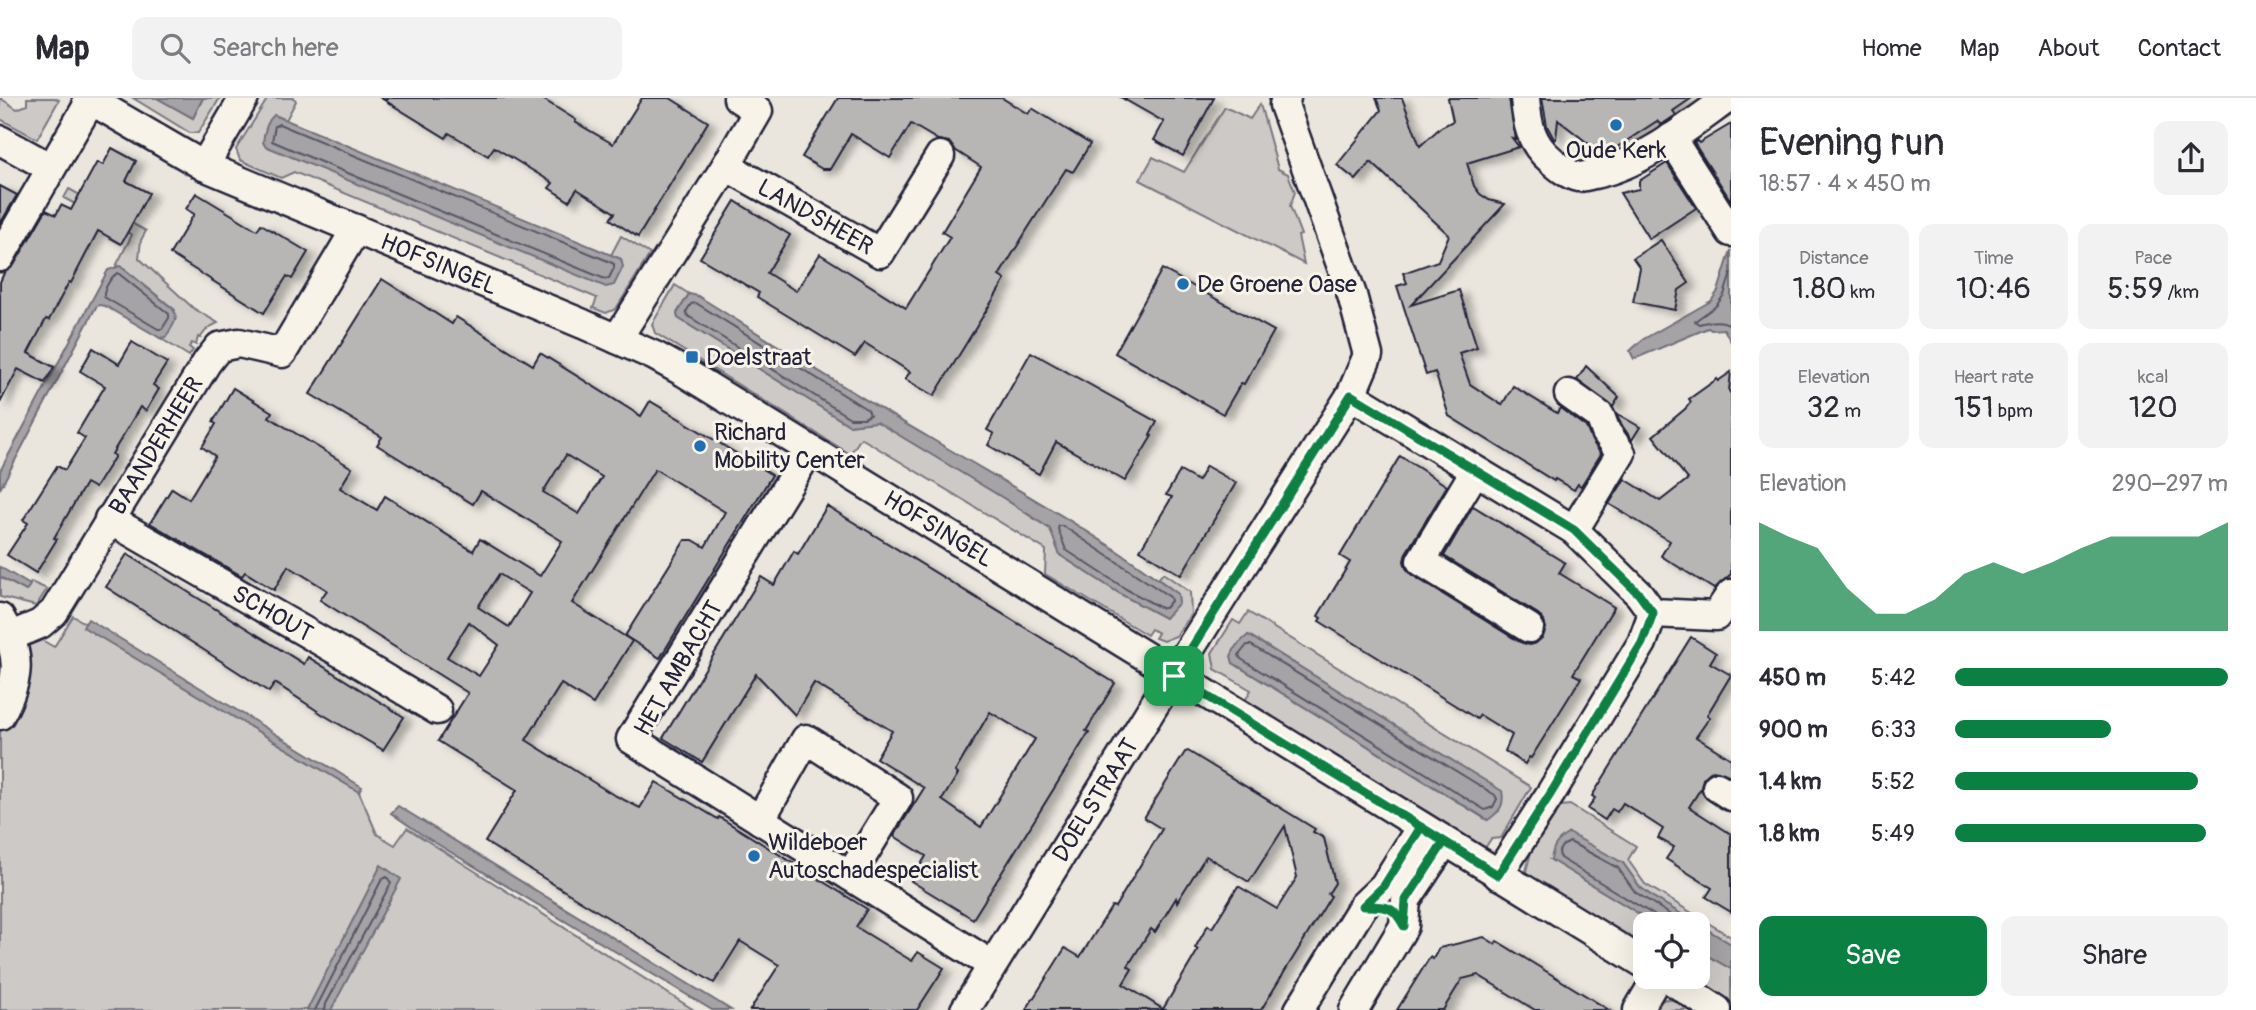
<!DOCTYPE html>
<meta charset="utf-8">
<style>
:root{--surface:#fff;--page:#f2f2f3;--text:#2b2b33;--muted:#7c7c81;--line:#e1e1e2;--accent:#0b8043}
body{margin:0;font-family:Pangolin,sans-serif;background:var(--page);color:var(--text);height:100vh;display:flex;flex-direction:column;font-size:26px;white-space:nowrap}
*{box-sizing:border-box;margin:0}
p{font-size:23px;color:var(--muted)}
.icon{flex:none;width:38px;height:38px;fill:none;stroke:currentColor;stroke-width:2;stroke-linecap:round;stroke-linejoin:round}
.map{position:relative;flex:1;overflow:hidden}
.details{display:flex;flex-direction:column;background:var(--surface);width:525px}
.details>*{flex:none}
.fabs{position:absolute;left:1633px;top:814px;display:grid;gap:14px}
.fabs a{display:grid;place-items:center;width:77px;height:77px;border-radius:14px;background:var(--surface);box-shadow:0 7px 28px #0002;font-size:35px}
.pin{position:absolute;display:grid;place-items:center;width:60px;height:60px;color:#fff;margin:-30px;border-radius:14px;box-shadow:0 4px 10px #0006}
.round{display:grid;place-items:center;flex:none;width:74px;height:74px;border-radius:14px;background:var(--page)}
.overview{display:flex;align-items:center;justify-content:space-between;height:119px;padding:0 28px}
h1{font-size:38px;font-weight:600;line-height:52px}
.stats{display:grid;grid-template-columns:repeat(3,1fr);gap:10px;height:119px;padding:7px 28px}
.stats div{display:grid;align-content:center;border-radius:14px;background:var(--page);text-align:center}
.stats b{font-size:30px;font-weight:600}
.stats small{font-size:19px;font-weight:400}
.stats p{font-size:19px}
.chart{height:196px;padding:14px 28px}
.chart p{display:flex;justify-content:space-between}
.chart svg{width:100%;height:126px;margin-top:7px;fill:var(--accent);opacity:.7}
.button{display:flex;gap:14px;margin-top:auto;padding:14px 28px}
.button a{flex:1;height:80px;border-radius:14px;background:var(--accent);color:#fff;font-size:28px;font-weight:600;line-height:80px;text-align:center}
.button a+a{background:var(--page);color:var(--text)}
ul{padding:0 28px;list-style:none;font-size:23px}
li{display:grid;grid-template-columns:112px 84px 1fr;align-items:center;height:52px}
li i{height:18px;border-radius:9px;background:var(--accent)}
header{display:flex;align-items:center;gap:42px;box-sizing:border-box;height:98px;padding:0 35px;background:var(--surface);border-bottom:2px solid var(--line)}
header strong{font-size:33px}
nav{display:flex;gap:38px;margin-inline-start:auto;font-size:24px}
.search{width:490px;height:63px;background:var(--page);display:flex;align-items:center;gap:18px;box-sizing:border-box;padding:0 24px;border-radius:14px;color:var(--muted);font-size:26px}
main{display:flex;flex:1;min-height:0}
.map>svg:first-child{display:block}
.green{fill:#cdc9c6;stroke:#787680;stroke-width:2;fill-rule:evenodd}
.water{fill:#a6a3a6;stroke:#716f7b;stroke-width:2}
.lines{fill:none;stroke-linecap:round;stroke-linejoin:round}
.shore{stroke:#575666;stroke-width:2}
.building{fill:#b8b6b5;stroke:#22223b;stroke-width:2;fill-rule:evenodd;filter:url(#shadow)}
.minor-casing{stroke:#22223b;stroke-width:33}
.minor{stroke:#f7f3e8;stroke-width:28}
.route-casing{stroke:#fff;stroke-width:14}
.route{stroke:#0b8043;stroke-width:9}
.poi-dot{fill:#1f6fb2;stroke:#f7f3e8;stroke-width:2.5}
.labels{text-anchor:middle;stroke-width:6;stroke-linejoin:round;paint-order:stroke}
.poi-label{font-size:24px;fill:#22223b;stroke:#f7f3e8;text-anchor:start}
.street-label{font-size:24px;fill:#22223b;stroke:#f7f3e8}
</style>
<header>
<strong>Map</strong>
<div class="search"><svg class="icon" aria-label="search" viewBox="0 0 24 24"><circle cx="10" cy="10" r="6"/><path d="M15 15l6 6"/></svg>Search here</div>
<nav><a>Home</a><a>Map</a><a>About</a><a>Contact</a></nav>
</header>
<main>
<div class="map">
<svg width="1731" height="912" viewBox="0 0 1731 912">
<defs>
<filter id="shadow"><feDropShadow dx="8" dy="4.5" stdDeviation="3.5" flood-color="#0004"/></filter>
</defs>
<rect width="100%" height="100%" fill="#eae6de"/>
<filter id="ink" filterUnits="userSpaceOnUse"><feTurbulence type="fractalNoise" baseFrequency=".0143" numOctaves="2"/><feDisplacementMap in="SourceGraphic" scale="14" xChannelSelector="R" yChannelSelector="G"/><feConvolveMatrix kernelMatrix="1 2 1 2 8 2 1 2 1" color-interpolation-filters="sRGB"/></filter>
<g filter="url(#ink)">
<!-- green -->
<g class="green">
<path d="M0 0 17 11 27 7V0H55L59 2 37 41 0 21Z"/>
<path d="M133 0H157L193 20 203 0H220L198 35H190Z"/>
<path d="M268 0H294L296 3 286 22 277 18 264 37V46L621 161 611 157 621 138 650 156 616 211 606 215 593 210 597 200 294 74 281 80 240 62 236 51Z"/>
<path d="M1260 6 1278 71 1288 76 1295 94 1290 108 1301 137 1298 138 1304 166 1140 82 1153 59 1184 74 1225 9 1250 21Z"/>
<path d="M69 91 146 133 141 142 139 160 193 210 218 225 208 230 200 240 198 239 196 247 192 245 189 249 193 252 189 258 160 240H163L175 212 123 170 116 168 132 137 64 100Z"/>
<path d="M675 187 689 196 677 215 678 220 849 327 877 323 1005 401 1050 431 1060 457 1122 497 1165 520 1178 496 1158 481 1163 475 1190 494 1191 516 1176 538 1163 543 1155 540 1158 535 1151 531 1147 537 1045 476 1046 452 861 340 850 356 655 235 652 226Z"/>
<path d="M0 479 26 493 31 484 47 491 36 508 0 499Z"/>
<path d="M1248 514 1531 689 1501 740 1491 741 1483 753 1276 628 1245 603 1251 592 1215 571 1212 555 1233 522 1240 526ZM1249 537 1417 642 1499 713 1487 722 1233 565Z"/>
<path d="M0 518 54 549 73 518 85 525 84 529 359 694 377 736 395 747 407 730 694 912H0Z"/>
<path d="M1570 707 1636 748 1628 762 1645 786 1731 839V846L1653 799 1640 789 1623 765 1551 762 1656 826H1645V855L1525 777 1531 754 1561 708Z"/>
<path d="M1698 852 1731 871V909L1683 879 1698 878Z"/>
<path d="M1665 901 1679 903 1688 912H1652L1654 907Z"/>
</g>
<!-- water -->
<g class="water">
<path d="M157 0H203L193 20Z"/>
<path d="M274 17 621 161 623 169 614 187 606 189 265 48 263 44C264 35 267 23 274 17Z"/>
<path d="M1731 152V244L1724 231 1711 232 1708 230 1634 261 1630 253 1642 242 1711 203 1718 193Z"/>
<path d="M120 168 172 210C181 220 172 228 166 239L160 240 105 208 99 207 96 209 0 391V373L108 172Z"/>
<path d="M689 196 698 198C775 246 852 295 930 340 1014 390 1101 437 1178 496L1179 505 1165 520 1122 497 1060 457 1050 431 1005 401 877 324 849 327 678 220 677 216Z"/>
<path d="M0 469 30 487 26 493 0 479Z"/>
<path d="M88 521 362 689 359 694 83 529Z"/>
<path d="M1248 537 1502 693C1505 708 1499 714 1488 722L1233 565 1231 558 1236 548Z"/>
<path d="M398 708 731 912H712L424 738 391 715Z"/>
<path d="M1569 735 1623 765 1640 789 1653 799 1731 846V871L1698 852V826H1656L1551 762C1553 748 1556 743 1569 735Z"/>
<path d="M381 767 401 781 331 912H307Z"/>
</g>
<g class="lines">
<!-- shore -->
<g class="shore">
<path d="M279 26 608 163 614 166V170L609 180 605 181 316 62 272 43 275 28Z"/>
<path d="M118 175 169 216V220L162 231H158L104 199C103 192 111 178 118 175Z"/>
<path d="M1731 175 1724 197 1716 208 1695 223 1699 226C1708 223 1724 221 1731 228"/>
<path d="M696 205 868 312 870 317 864 320H850L688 218 686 214 691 206Z"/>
<path d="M1059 428H1063L1170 499 1171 503 1165 510H1161L1126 491 1066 452 1058 431Z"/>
<path d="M1247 547H1251L1495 697 1497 701 1493 709 1485 712 1241 561 1239 557Z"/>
<path d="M1658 826 1654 817 1560 760 1559 753 1562 748 1570 744 1618 770 1635 794 1685 826"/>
<path d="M315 912 382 781 387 779 391 785 326 906 325 912"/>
</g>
</g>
<!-- building -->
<g class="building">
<path d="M381 0H541L576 22 575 24 613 46 642 0H670L708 24 638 139 610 121 615 115 577 91 569 103 549 90 553 85 494 49 488 58 449 35 446 40Z"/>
<path d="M838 0H1002L1028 16 1032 10 1090 46 1073 74 1066 71 1027 132 999 178 1005 182 934 298 905 281 910 274 865 245 855 259 757 199 759 195 700 160 735 103 790 137 767 175 796 193 820 156 906 210 950 139 942 134 981 69 955 52 949 44 938 42 911 26 890 60 851 36 830 71H822L802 59Z"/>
<path d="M1122 0H1214L1183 58 1154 42 1164 24Z"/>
<path d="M1376 0H1402L1420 48 1441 29 1453 23 1448 0H1509L1516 41 1512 40 1519 49 1467 65 1474 88 1480 96 1489 102 1505 106 1411 207 1459 192 1477 249 1459 255 1470 286 1502 307 1513 288 1557 315 1560 310 1586 329 1592 343 1601 356 1581 388 1578 386 1574 392 1555 381 1554 383 1449 318 1435 274 1426 277 1397 188 1407 185 1403 175 1438 163 1449 137 1371 64 1356 82 1337 67 1381 12Z"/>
<path d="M1542 0H1692L1673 13 1676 17 1661 27 1657 23 1608 55 1598 53 1558 22 1556 41H1554L1547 28Z"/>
<path d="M1731 26V103L1694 45 1697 43 1699 45Z"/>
<path d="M112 50 136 63 126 83 149 95 121 146 98 133 71 185 69 184 49 222 46 221 28 255 54 269 45 285 18 271 0 305V184L4 175 14 167 46 112 56 117 61 107 71 112 97 64 103 67Z"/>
<path d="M1667 65 1696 110 1649 141 1620 95 1639 91V83Z"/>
<path d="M0 88 17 97 0 126Z"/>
<path d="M196 95 257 132 261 126 308 154 292 181 287 178 264 215 170 156 194 116 186 111Z"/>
<path d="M1661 142 1689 185 1679 192 1675 212 1633 204 1640 170 1633 160Z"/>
<path d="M1162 171 1274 233 1244 286 1241 285 1223 316 1115 255Z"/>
<path d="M382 181 452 226 456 219 533 267 540 255 641 318 650 303 772 377 660 560 625 538 685 442H693L705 449 725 414 655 371 572 505 632 543 593 606 561 586 526 642 612 696 640 710 656 684 718 721 719 719 867 811 856 829 912 863 918 854 944 870 917 912H750L779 867 740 843 714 885 485 744 517 692 438 643 468 595 320 502 327 492 288 468 274 492 245 474 242 478 150 425 172 390 189 401 215 358 202 349 216 326 213 324 233 290 272 314 269 319 352 370 340 390 377 412 385 398 473 453 480 441 540 478 562 443 481 393 473 406 377 347 382 339 310 296ZM566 357 602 379 579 416 543 394ZM499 476 530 495 509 529 478 509ZM469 524 499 547 479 578 447 559Z"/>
<path d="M132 244 167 265 153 287 159 291 146 313 140 309 112 356 115 358 95 390 86 385 54 440 57 441 36 475 7 457 28 425 23 422 57 368 65 372 85 340 77 335 105 288 80 273 93 250 119 266Z"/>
<path d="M1031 254 1157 324 1150 337 1152 338 1125 383 1056 344 1039 376 988 347 994 336 987 332Z"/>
<path d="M1586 268 1619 299 1613 309 1577 282Z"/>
<path d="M1731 274 1729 293 1731 296V476L1714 491 1661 458 1670 443 1609 406 1625 381 1660 403 1688 381 1653 338 1685 311 1691 304 1689 301 1717 281 1718 283Z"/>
<path d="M1616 315 1640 329 1632 342 1621 326Z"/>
<path d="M1400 358 1447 388 1406 455 1404 463 1406 470 1412 477 1520 544 1529 547 1536 545 1543 539 1546 530 1544 523 1538 516 1444 458 1473 408 1565 465 1559 475 1614 509 1573 576 1581 580 1531 660 1529 659 1525 666 1505 653 1512 637 1480 617 1477 621 1319 523 1321 520 1318 518 1350 464 1340 458Z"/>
<path d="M1206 368 1236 385 1181 477 1140 452 1172 399 1166 397 1180 373 1198 383Z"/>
<path d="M827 408 1115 585 1086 633 1089 634 973 821 911 783 926 758 894 738 924 690 876 660 892 633 814 585 795 617 756 576 702 664 663 640 761 479 774 487 794 453 798 456ZM990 614 1035 641 981 729 942 702 958 676 955 674Z"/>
<path d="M127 456 304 566 308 559 404 619 383 652 322 616 275 585 269 594 106 489Z"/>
<path d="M1691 539 1716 555 1710 565 1731 577 1707 617 1710 619 1696 639 1731 661V678L1718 673 1713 672 1709 675 1703 681 1701 690 1689 709 1731 736V814L1706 799 1712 790 1666 761 1674 749 1658 740 1663 731 1623 705 1617 714 1612 711 1605 722 1588 711 1595 700 1592 698Z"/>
<path d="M1188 653 1315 731 1313 734 1324 740 1335 785 1328 796 1331 798 1261 912H1026L1065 850 1080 859 1112 808 1115 809 1162 731 1144 720 1185 654ZM1285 728 1297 779 1277 811 1238 788 1212 830 1208 827 1195 850 1198 852 1163 911 1123 886 1132 871 1128 868 1151 831 1155 834 1176 800 1177 804 1206 758 1249 784Z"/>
<path d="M1484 839 1495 846 1497 843 1609 912H1535L1478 877 1462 881 1443 912H1397L1430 859 1433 861 1439 850Z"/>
</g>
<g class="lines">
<defs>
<g id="minor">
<path id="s1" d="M87 0 204 68 583 226 655 258 684 274 1645 866"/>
<path d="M1525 0C1527 24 1530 45 1551 62 1558 68 1568 77 1578 79 1582 79 1589 77 1594 76 1641 67 1689 28 1728 0"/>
<path d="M1671 40 1731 134"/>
<path d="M0 42 51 70"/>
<path d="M204 68 244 0"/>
<path id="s2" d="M726 68 880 155 940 58"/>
<path d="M0 159 91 2"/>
<path d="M617 241 726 68 758 13 738 0"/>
<path d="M1569 296 1600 318 1606 334 1621 355 1574 432"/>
<path d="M1351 297 1574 432 1639 496 1653 515 1642 545 1551 695 1498 777"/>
<path d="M809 353 631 641 992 867"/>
<path d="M1475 373 1421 463 1529 530"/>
<path id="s3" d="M109 421 352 561 437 612"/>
<path d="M1653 515 1716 518 1731 496"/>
<path d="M0 520C22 557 20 581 0 617"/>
<path id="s4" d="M11 538 40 526 54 514 207 264 219 249 239 245 282 255 356 131"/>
<path d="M1717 689 1731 698"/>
<path d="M760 722 806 641 898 700 850 778"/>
<path d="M1665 878 1717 912"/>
<path id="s5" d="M965 912 1156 604 1351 297 1368 257 1352 197 1284 7 1286 0"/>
<path d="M1299 912 1363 808 1384 788 1421 729"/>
<path d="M1354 912 1404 828 1406 802 1444 745"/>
<path d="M1638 912 1658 878"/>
</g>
</defs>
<!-- minor casing -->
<use href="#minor" class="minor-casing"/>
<!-- minor -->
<use href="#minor" class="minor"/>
</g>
</g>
<g class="lines" filter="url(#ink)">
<defs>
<path id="route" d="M1174 578 1421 729 1444 744 1406 802 1404 828C1393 807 1386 808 1363 808L1384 788 1421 729 1498 777 1551 695 1642 545 1653 515 1639 496 1574 432 1351 297 1174 578"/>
</defs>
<!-- route casing -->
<use href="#route" class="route-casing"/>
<!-- route -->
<use href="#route" class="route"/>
</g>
<!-- markers -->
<g class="poi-dot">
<circle cx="1616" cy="27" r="7"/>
<circle cx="1183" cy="186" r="7"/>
<rect x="685" y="252" width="14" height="14" rx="3.5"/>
<circle cx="700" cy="348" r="7"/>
<circle cx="754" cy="758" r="7"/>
</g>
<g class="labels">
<!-- poi labels -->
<g class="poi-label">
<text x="1616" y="60" text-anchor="middle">Oude Kerk</text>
<text x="1197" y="194">De Groene Oase</text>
<text x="706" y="267">Doelstraat</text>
<text x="714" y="342">Richard<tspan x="714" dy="28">Mobility Center</tspan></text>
<text x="768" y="752">Wildeboer<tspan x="768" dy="28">Autoschadespecialist</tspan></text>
</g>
<!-- street labels -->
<g class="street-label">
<text dy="8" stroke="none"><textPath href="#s2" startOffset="103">LANDSHEER</textPath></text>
<text dy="8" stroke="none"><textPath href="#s1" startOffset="390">HOFSINGEL</textPath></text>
<text dy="8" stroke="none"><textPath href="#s4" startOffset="245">BAANDERHEER</textPath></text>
<text dy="8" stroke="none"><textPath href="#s1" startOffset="957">HOFSINGEL</textPath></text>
<text dy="8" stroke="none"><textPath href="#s3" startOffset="189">SCHOUT</textPath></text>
<text transform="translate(678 570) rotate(-60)" y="8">HET AMBACHT</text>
<text dy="8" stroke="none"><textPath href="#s5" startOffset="247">DOELSTRAAT</textPath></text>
</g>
</g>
</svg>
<div class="fabs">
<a><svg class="icon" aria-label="locate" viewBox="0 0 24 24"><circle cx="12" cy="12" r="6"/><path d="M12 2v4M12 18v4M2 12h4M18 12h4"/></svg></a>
</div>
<div class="pin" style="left:1174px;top:578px;background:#1e9e55"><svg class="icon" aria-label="arrive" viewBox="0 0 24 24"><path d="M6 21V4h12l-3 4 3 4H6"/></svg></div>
</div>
<section class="details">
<div class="overview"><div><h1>Evening run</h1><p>18:57 · 4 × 450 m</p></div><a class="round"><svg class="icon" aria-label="share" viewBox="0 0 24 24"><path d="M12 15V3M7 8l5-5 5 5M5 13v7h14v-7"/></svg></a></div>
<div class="stats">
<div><p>Distance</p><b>1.80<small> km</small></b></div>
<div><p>Time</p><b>10:46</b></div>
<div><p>Pace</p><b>5:59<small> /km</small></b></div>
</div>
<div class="stats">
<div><p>Elevation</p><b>32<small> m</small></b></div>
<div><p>Heart rate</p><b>151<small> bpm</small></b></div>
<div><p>kcal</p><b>120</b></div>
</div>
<div class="chart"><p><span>Elevation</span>290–297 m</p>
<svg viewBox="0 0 160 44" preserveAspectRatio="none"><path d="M0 44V6L10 11L20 15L30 29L40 38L50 38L60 33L70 24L80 20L90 24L100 20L110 15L120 11L130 11L140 11L150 11L160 6V44z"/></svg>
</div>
<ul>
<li><b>450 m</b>5:42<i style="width:100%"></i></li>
<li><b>900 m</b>6:33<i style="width:57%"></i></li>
<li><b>1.4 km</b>5:52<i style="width:89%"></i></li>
<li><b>1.8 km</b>5:49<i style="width:92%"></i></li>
</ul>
<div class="button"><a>Save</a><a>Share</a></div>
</section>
</main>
